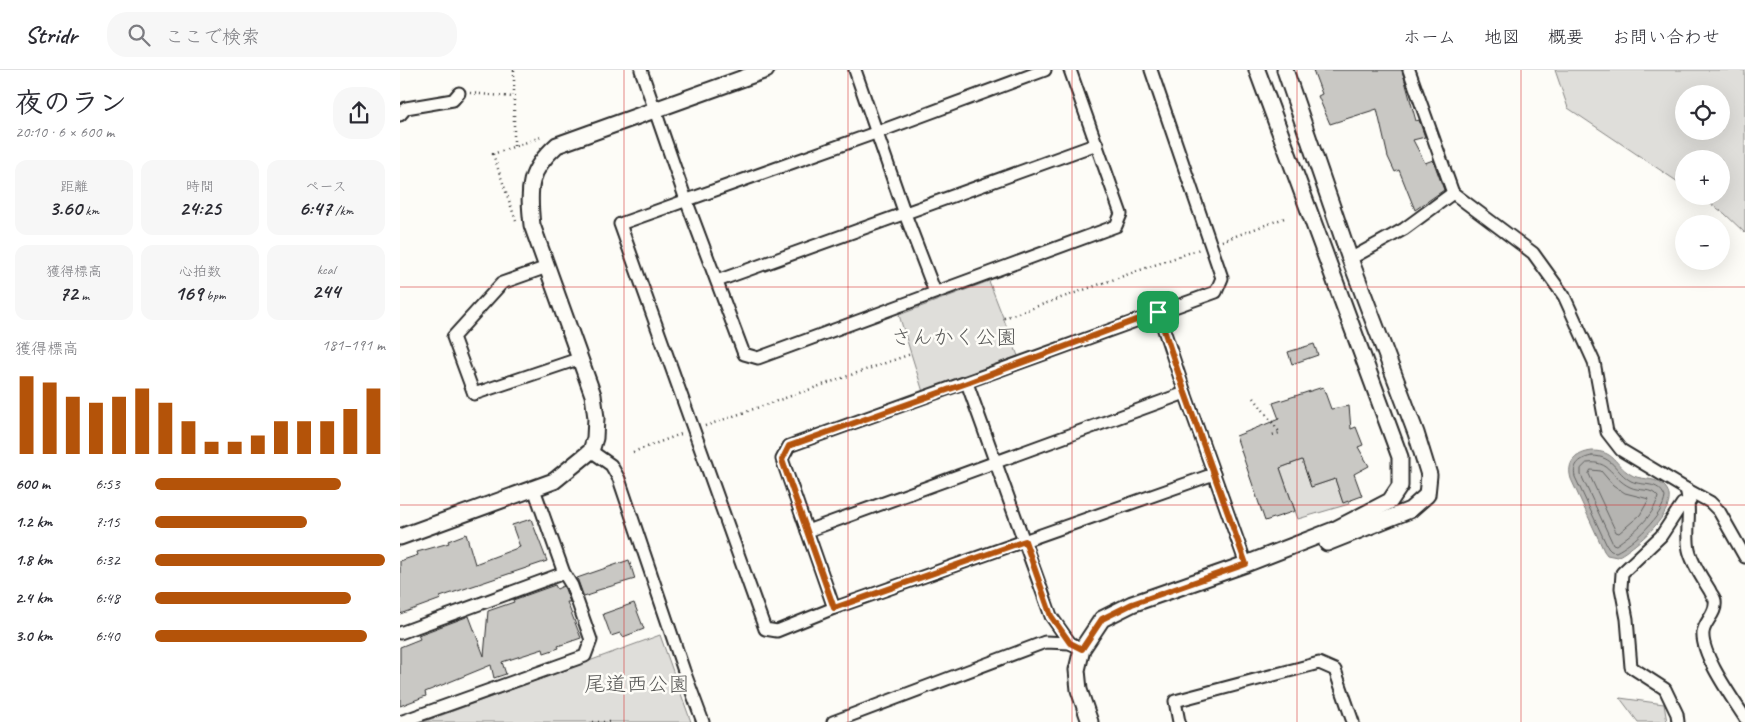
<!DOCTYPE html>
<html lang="ja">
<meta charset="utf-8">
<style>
:root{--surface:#fff;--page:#f7f7f7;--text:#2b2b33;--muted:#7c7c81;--line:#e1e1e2;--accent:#b45309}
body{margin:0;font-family:Caveat,"Klee One",sans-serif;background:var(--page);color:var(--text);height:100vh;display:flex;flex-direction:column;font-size:19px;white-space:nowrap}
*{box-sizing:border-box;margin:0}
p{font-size:16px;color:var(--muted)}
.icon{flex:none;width:28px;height:28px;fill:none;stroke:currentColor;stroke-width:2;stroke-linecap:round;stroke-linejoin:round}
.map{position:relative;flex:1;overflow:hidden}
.sheet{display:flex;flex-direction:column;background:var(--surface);width:400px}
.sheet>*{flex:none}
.buttons{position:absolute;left:1275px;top:15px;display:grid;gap:10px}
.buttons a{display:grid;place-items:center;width:55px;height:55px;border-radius:50%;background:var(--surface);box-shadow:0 5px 20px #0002;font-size:25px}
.pin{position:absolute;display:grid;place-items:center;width:42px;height:42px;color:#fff;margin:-21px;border-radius:10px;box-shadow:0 2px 8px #0006}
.round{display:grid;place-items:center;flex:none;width:52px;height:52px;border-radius:20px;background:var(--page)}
.summary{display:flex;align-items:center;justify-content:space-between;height:85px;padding:0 15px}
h1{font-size:28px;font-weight:800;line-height:38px}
.stats{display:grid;grid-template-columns:repeat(3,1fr);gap:8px;height:85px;padding:5px 15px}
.stats div{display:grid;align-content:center;border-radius:12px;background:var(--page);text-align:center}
.stats b{font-size:21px;font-weight:800}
.stats small{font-size:14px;font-weight:400}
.stats p{font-size:14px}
.chart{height:140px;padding:10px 15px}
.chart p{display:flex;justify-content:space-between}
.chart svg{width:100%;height:90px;margin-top:5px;stroke:var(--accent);stroke-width:6}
ul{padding:0 15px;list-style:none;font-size:16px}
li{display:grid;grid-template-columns:80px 60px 1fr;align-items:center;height:38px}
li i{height:12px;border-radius:6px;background:var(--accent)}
header{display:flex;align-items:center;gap:30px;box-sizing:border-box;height:70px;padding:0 25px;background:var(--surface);border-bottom:1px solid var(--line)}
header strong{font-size:24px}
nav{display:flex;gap:28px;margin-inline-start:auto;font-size:18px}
.search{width:350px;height:45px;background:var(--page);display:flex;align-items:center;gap:12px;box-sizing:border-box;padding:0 18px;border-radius:20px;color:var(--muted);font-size:19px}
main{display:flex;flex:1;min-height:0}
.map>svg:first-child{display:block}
.green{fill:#dfdeda;stroke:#858482;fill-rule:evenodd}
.water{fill:#b5b4b1;stroke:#7e7d7b}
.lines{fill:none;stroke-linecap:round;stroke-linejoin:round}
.shore{stroke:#626261;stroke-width:1}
.building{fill:#c9c8c4;stroke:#2b2b2b}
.minor-casing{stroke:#2b2b2b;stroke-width:15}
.tertiary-casing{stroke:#2b2b2b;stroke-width:19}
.path{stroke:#2b2b2b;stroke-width:2.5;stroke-dasharray:1 4;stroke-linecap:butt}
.minor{stroke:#fdfcf7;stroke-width:11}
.tertiary{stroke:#fdfcf7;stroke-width:15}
.route-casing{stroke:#fff;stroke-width:10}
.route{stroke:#b45309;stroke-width:6}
.grid{fill:none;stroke:#d62828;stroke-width:1;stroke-opacity:0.55}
.labels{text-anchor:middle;stroke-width:5;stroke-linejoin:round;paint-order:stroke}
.park-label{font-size:21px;fill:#585857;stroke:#fdfcf7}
</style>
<header>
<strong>Stridr</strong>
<div class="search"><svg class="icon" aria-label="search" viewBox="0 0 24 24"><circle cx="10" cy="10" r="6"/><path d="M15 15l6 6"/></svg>ここで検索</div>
<nav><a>ホーム</a><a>地図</a><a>概要</a><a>お問い合わせ</a></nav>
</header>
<main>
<section class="sheet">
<div class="summary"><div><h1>夜のラン</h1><p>20:10 · 6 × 600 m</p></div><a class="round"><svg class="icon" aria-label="share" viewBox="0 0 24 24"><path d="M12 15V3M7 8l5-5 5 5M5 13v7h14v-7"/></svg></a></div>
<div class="stats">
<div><p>距離</p><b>3.60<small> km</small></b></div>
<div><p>時間</p><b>24:25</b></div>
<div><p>ペース</p><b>6:47<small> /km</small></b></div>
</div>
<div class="stats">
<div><p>獲得標高</p><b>72<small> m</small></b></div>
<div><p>心拍数</p><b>169<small> bpm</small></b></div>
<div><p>kcal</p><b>244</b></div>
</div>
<div class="chart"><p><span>獲得標高</span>181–191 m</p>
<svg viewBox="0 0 160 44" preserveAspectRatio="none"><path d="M5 44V6M15 44V9M25 44V16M35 44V19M45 44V16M55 44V12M65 44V19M75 44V28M85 44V38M95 44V38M105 44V35M115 44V28M125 44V28M135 44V28M145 44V22M155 44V12"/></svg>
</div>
<ul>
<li><b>600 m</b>6:53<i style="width:81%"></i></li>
<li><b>1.2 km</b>7:15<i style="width:66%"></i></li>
<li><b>1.8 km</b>6:32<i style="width:100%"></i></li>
<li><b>2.4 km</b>6:48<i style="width:85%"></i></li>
<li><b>3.0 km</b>6:40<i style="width:92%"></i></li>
</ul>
</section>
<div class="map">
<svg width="1345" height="652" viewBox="0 0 1345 652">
<rect width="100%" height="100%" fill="#fdfcf7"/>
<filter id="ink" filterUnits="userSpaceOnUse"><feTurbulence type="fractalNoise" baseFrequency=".02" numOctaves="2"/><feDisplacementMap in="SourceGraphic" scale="10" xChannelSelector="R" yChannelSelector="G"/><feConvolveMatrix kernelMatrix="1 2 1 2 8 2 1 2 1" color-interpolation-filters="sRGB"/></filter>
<g filter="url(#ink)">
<!-- green -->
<g class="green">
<path d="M1155 0H1345V163L1324 143 1299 126H1321V89H1284V116L1168 38ZM1284 24H1321V61H1284Z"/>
<path d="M589 211 618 286 523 322 499 245Z"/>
<path d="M902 390 911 417 935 409 943 432 948 431 949 434 898 449 880 398Z"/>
<path d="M260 565 291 652H23Z"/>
<path d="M1220 628 1264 634 1267 652H1238Z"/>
</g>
<!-- water -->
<path class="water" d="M1192 381C1215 381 1214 394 1230 404 1240 411 1253 406 1263 415 1287 435 1235 478 1217 487L1207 485 1204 481 1171 409C1166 392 1176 383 1192 381Z"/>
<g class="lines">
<!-- shore -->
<g class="shore">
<path d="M1192 386C1214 386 1215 402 1231 411 1244 417 1258 410 1265 427 1263 446 1233 474 1216 482L1211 481 1208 478 1175 407C1172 394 1181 388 1192 386Z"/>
<path d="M1187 393C1211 390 1211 408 1230 417 1240 422 1251 417 1258 427 1253 448 1233 463 1216 475L1213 474 1181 405V399Z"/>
<path d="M1191 400 1201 401 1213 415 1225 423 1249 429 1240 445 1219 463 1216 462 1189 404Z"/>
</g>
</g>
<!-- building -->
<g class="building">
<path d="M913 0H1002L1016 51 1019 50 1025 67 1013 70 1025 93 1033 90 1044 120 1015 140 999 100 995 102 988 87 977 39 930 54 918 26 922 24Z"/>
<path d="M914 274 918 285 892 294 888 282Z"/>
<path d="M923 317 931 339 949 336 951 359 956 357 963 375 958 377 969 396 954 404 962 426 943 433 935 409 911 417 902 390 880 398 895 441 865 451 836 366 879 349 873 333Z"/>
<path d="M131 449 147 491 40 527 41 529 0 544V491L18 485 17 482 49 473 48 471 66 464 75 494 120 477 112 455Z"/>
<path d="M229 490 235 509 195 521 196 523 184 527 177 508Z"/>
<path d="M155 515 157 519 163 516 165 519 170 532H167L181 568 158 576 159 578 144 583 143 579 102 592 106 604 94 608 91 595 25 622 26 626 0 636V577L20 569 18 565 69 546 84 586 88 541 114 532 113 530Z"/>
<path d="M234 533 244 559 223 567 220 563 211 566 203 544Z"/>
</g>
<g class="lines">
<defs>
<g id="minor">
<path d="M241 0 286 130 344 284 358 288 716 156 721 144 670 0"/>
<path d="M455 0 505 144 535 222"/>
<path d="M645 0 478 62 220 154 365 559 377 561 434 538 814 404"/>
<path d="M0 45 6 38 53 30 59 23"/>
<path d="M1053 123 1133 183 1164 226 1194 292 1207 362 1221 380 1286 419C1292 439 1285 460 1289 480 1292 494 1303 509 1310 521 1311 524 1315 528 1315 531 1317 544 1304 551 1303 563 1301 585 1333 629 1345 648"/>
<path d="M950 189 1004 159 1053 123 1009 0"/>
<path d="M147 197 102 213 53 267 74 324 181 288"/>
<path d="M317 211 697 74"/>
<path d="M758 242 785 323 846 494"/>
<path d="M567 313 651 546 670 573"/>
<path d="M191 381 211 395 219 409 284 601 303 652"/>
<path d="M1286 419 1310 432 1319 441 1345 487"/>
<path d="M407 461 785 323"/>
<path d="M434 538 382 389 389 376 816 222 822 208 751 0"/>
<path d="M0 563 164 503"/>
<path d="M0 652 185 586 191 570 172 516 164 503 134 419"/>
<path d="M433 652 645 572 670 573 674 575"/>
<path d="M779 652 775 631 919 593 935 600 953 652"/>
<path d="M1278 652 1277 644 1265 619 1231 597 1227 549 1221 518 1222 503 1261 466 1282 434 1290 431"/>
</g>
<g id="tertiary">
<path d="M885 0 950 189 1016 363 1029 405 1027 425 1010 440 927 473"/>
<path d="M0 467 154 411 191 381 195 368 196 348 193 325 132 155C128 118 128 101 157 75L366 0"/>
<path d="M690 652 679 620 677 600 682 579 702 549 732 534 846 494 936 459 990 431 1000 416V387L857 0"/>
</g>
</defs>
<!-- minor casing -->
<use href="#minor" class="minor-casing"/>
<!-- tertiary casing -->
<use href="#tertiary" class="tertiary-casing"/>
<!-- path -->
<g class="path">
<path d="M114 0V77"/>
<path d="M70 23 113 27"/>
<path d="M116 151 93 84 144 66"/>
<path d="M822 171 887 147"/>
<path d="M604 248 800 179"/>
<path d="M854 328 880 363 872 365"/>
<path d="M305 356 511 284"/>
<path d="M233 382 281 364"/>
<path d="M193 652H210"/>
</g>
<!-- minor -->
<use href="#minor" class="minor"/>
<!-- tertiary -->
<use href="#tertiary" class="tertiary"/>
</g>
</g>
<g class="lines" filter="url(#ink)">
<defs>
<path id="route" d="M758 242 785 323 846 494 732 534 702 549 682 579 670 573 651 546 625 471 434 538 382 390 389 376 567 313Z"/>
</defs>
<!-- route casing -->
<use href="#route" class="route-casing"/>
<!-- route -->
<use href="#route" class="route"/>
</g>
<!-- grid -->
<path class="grid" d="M224 0V652M448 0V652M672 0V652M897 0V652M1121 0V652M0 217H1345M0 435H1345"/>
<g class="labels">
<!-- park labels -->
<g class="park-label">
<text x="554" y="274">さんかく公園</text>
<text x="237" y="621">尾道西公園</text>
</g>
</g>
</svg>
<div class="buttons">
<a><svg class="icon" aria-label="locate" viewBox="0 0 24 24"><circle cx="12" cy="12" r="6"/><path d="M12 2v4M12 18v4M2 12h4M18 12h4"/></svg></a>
<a>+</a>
<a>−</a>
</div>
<div class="pin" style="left:758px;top:242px;background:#1e9e55"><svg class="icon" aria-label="arrive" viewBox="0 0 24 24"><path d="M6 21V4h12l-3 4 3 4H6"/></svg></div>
</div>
</main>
